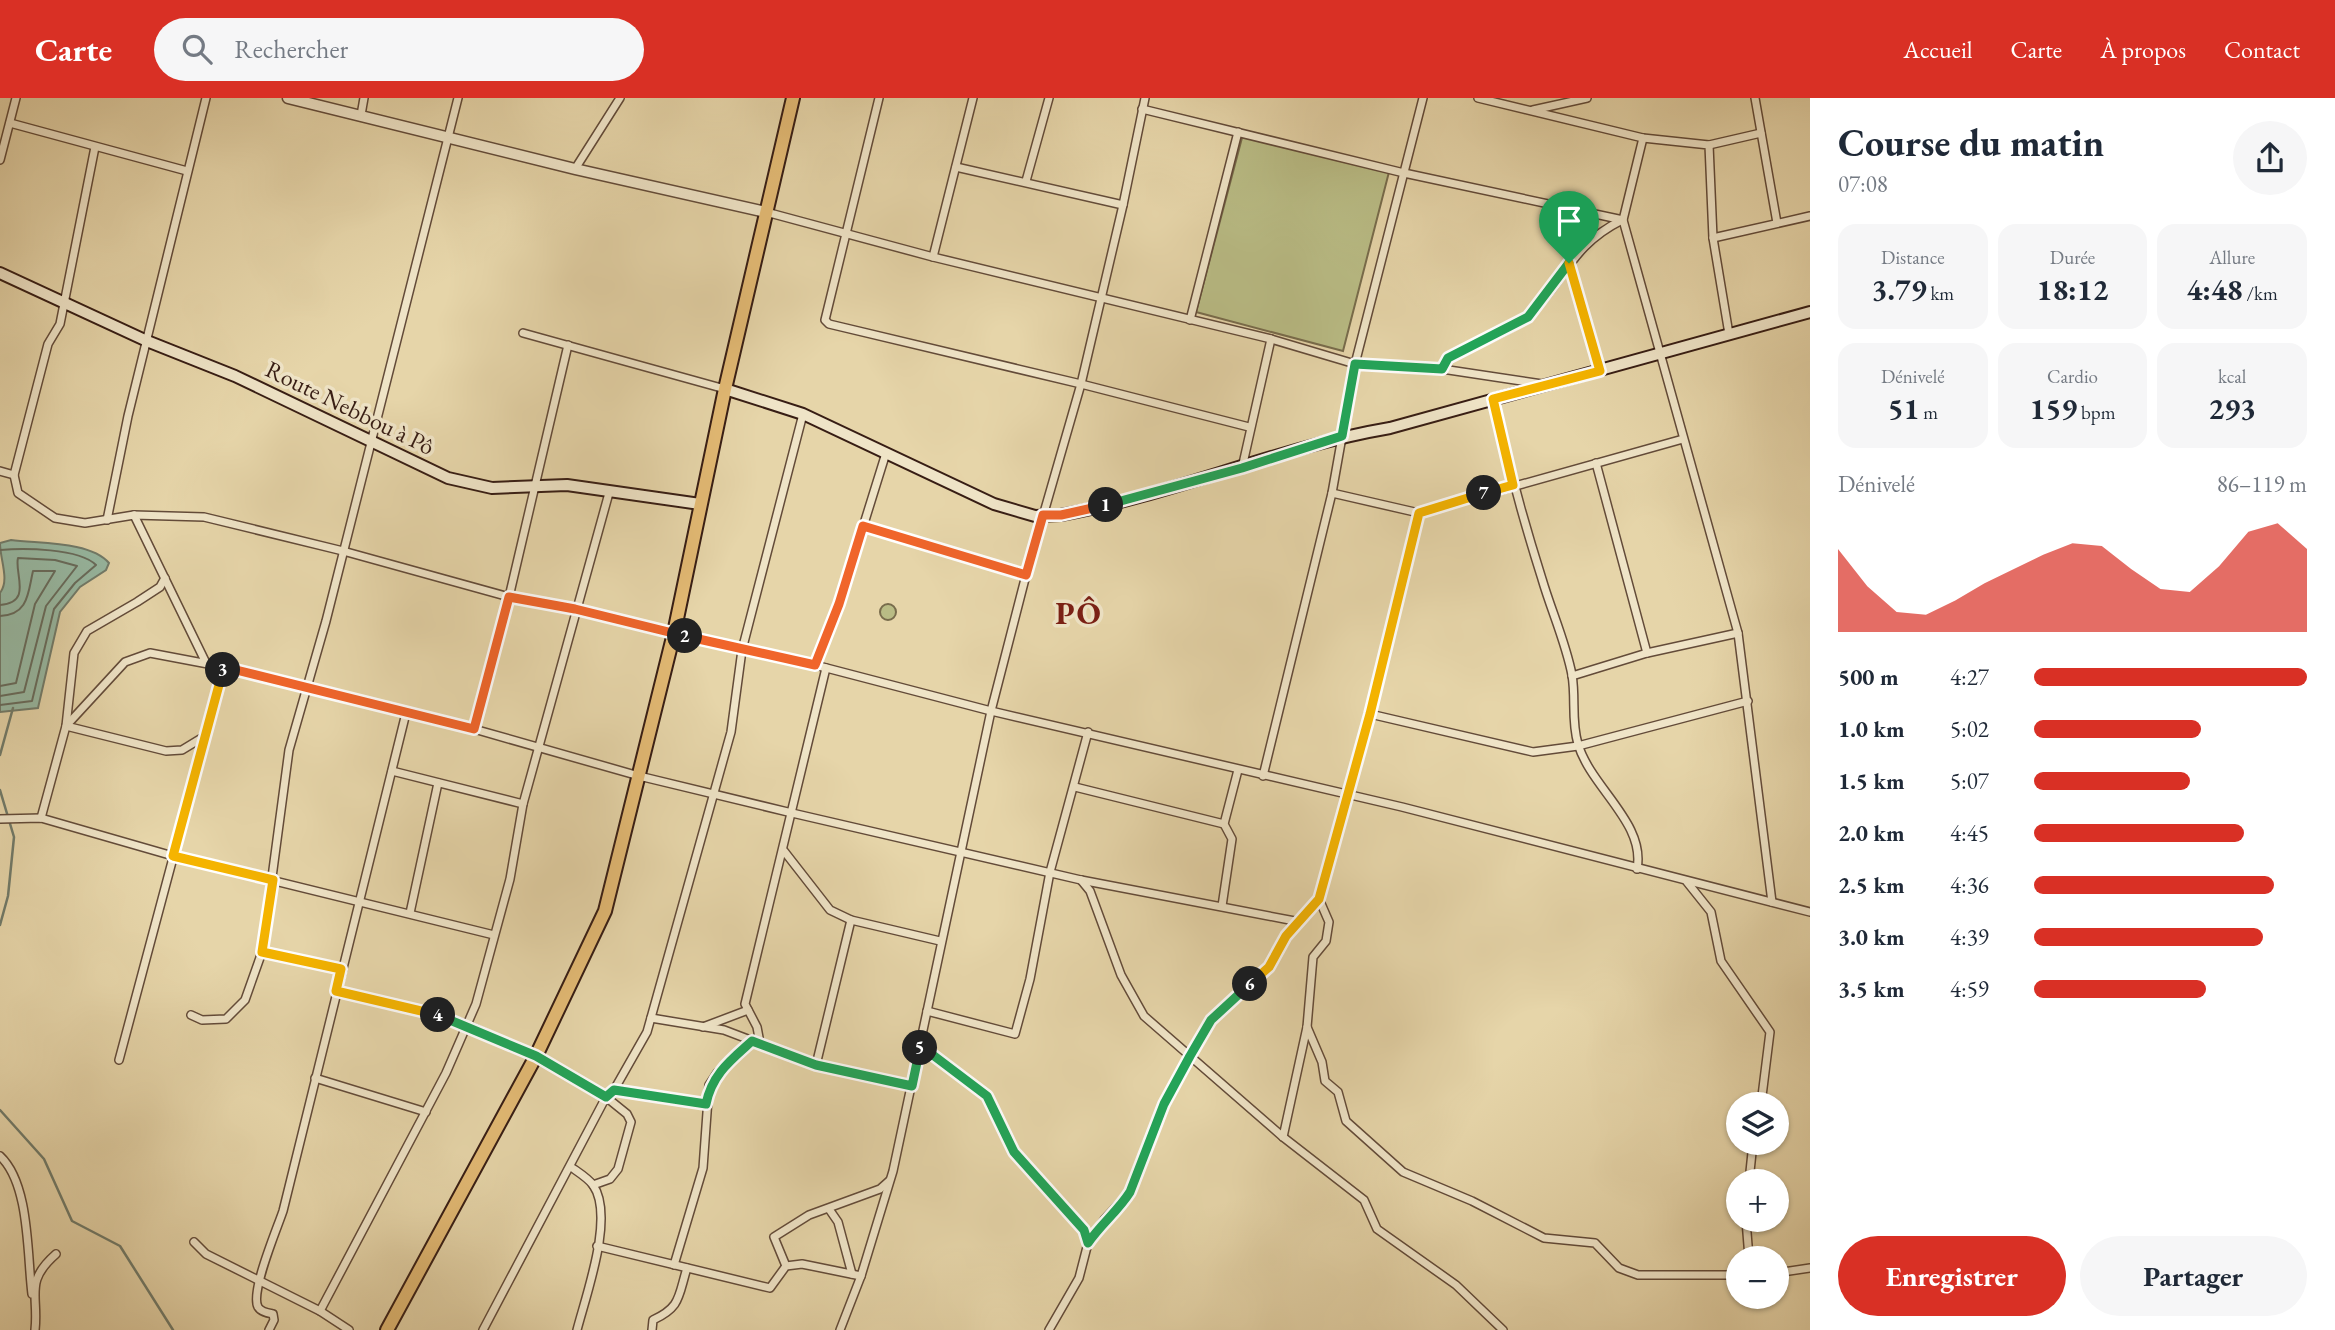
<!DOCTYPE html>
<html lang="fr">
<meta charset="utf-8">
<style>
:root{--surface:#fff;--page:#f6f6f7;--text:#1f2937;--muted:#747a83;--accent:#d93025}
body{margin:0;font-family:"EB Garamond",serif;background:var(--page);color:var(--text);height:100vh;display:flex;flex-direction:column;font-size:26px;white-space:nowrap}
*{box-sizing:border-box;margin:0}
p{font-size:23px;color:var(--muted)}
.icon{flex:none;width:38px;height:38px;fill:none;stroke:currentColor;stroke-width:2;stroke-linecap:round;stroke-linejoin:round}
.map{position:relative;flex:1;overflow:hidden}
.panel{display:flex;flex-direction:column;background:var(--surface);width:525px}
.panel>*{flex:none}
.buttons{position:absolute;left:1726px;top:994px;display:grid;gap:14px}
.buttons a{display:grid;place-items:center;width:63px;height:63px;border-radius:50%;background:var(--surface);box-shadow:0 2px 5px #0004;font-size:35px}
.pin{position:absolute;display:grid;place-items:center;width:60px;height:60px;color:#fff;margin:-72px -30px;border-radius:50% 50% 50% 0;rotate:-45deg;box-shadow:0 0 7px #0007}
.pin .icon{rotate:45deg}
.km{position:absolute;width:35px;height:35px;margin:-18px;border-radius:50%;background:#222;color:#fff;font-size:19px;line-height:35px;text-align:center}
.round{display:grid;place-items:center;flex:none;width:74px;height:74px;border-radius:37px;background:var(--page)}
.head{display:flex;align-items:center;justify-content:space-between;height:119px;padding:0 28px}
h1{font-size:38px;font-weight:700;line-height:52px}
.figures{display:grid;grid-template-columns:repeat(3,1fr);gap:10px;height:119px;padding:7px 28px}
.figures div{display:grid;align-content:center;border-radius:18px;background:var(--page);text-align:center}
.figures b{font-size:30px;font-weight:700}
.figures small{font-size:19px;font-weight:400}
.figures p{font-size:19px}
.chart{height:196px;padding:14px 28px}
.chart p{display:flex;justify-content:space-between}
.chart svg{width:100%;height:126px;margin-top:7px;fill:var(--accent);opacity:.7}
.primary-button{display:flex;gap:14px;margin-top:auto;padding:14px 28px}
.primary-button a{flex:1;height:80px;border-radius:42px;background:var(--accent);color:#fff;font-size:28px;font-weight:700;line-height:80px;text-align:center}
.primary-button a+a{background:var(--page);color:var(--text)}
ul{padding:0 28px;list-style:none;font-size:23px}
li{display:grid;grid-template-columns:112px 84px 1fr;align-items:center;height:52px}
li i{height:18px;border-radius:9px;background:var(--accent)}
header{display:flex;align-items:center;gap:42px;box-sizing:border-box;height:98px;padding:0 35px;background:var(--accent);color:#fff}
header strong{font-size:33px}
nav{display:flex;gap:38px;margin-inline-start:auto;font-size:24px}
.search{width:490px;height:63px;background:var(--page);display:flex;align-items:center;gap:18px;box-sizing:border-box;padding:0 24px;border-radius:38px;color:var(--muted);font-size:26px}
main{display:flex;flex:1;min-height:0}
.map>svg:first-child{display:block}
.green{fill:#b9bc85;stroke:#786c4c;stroke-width:2}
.water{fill:#97b9a3;stroke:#717b6a;stroke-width:2}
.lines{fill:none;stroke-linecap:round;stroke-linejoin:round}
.shore{stroke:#676b5c;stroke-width:2}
.stream{stroke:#717b6a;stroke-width:2.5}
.minor-casing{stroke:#634b39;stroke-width:10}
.tertiary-casing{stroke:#634b39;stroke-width:13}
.secondary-casing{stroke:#371d14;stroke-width:14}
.trunk-casing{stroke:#371d14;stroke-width:16}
.minor{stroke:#efe4c7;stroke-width:7}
.tertiary{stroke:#efe4c7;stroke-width:10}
.secondary{stroke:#efe4c7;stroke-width:10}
.trunk{stroke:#e3ba74;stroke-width:12}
.split-1-casing{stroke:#fff;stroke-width:14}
.split-2-casing{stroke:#fff;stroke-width:14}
.split-3-casing{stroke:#fff;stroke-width:14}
.split-4-casing{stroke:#fff;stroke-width:14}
.split-5-casing{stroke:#fff;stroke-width:14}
.split-6-casing{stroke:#fff;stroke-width:14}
.split-7-casing{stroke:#fff;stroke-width:14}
.split-8-casing{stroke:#fff;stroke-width:14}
.split-1{stroke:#22a559;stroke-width:9}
.split-2{stroke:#f0652b;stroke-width:9}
.split-3{stroke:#f0652b;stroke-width:9}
.split-4{stroke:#f5b400;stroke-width:9}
.split-5{stroke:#22a559;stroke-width:9}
.split-6{stroke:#22a559;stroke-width:9}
.split-7{stroke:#f5b400;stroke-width:9}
.split-8{stroke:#f5b400;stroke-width:9}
.labels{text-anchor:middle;stroke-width:7;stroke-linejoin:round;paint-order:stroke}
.street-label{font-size:24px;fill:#371d14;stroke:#efe4c7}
.district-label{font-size:32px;font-weight:bold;letter-spacing:2px;fill:#7a1f14;stroke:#efe4c7}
</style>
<header>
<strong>Carte</strong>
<div class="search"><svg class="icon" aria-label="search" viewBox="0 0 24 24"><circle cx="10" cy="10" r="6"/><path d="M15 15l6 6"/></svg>Rechercher</div>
<nav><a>Accueil</a><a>Carte</a><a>À propos</a><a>Contact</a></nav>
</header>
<main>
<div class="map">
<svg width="1810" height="1232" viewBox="0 0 1810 1232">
<rect width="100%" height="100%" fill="#e6d5a9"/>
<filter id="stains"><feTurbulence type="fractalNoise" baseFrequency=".00286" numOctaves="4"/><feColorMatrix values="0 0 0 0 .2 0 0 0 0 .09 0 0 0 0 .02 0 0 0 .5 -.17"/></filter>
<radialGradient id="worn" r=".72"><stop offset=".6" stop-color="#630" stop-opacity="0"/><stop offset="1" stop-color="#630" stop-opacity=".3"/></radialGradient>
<!-- green -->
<g class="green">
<path d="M1243 36 1389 74 1343 253 1196 214Z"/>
<circle cx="888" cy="514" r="8"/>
</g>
<!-- water -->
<path class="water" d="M11 442C39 446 90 443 109 465L106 472 80 489 60 514 38 610 0 614V495C10 482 0 462 0 445Z"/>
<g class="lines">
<!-- shore -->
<g class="shore">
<path d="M0 452C23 450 79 450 96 467L75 485 54 511 32 603 0 607"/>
<path d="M0 507C33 505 14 475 18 460L55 462 77 468 46 508 24 594 0 598"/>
<path d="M0 518C29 517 28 494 33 473H55L35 506 16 585 0 588"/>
</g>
<!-- stream -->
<g class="stream">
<path d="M0 657 13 610"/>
<path d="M0 692 14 739 8 798 0 827"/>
<path d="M0 1012 44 1061 72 1123 120 1148 173 1232"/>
</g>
<defs>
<g id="minor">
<path d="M879 0 825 222 829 226 1081 286 1249 329"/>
<path d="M1478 0 1643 40 1709 47 1713 140 1729 236"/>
<path d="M1755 0 1777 125"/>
<path d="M1142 11 1404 75 1623 122"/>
<path d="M1533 12 1587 0"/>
<path d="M361 17 364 0"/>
<path d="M10 25 187 73"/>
<path d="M1643 40 1623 122 1738 535 1772 804"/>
<path d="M1709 47 1761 35"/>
<path d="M0 62 16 0"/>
<path d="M956 69 1123 107"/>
<path d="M575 71 620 0"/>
<path d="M1026 83 1049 0"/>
<path d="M766 114 933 159 1271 241 1355 266 1442 271 1542 286"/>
<path d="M1713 140 1810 118"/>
<path d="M933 159 973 0"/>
<path d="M1569 165 1600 273"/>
<path d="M1190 222 1238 34"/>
<path d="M523 235 725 291"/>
<path d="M1442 271 1448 260C1468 249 1514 232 1529 217 1566 182 1570 148 1622 122"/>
<path d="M1493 301C1507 362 1523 421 1542 481 1551 512 1566 545 1572 577 1576 600 1571 623 1578 646 1591 690 1646 725 1637 771"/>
<path d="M1596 365 1647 555"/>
<path d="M1242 370 1271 241"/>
<path d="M0 373 14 377 18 395 55 420 85 425 134 417 204 419 343 453 509 499 575 511 815 567 991 613 1402 709 1810 814"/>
<path d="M14 377 48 246 60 226 95 49"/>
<path d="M1419 415 1683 341"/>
<path d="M134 417 206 565"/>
<path d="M107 422 128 318 206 0"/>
<path d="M863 428 1026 477"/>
<path d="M165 480 160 489 137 504 87 533 74 555 66 628 166 653 182 652 205 638"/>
<path d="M815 567 839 506 886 355"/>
<path d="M1572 578 1647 555 1738 535"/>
<path d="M1370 616 1533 654 1578 648 1748 603"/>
<path d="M474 631 509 499 568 247"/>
<path d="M392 673 523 706"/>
<path d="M1263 678 1332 395 1355 266 1423 0"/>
<path d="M1075 689 1224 726"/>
<path d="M41 720 66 628 125 564 150 555 224 569"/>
<path d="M0 721 41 720 173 758 494 837"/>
<path d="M784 753 830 812 851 822 940 843"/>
<path d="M1081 782 1090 793 1121 877 1144 918 1283 1039 1364 1102 1377 1131 1456 1187 1503 1232"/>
<path d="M1687 784 1711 814 1721 863 1770 934 1761 1006"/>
<path d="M1222 808 1232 741 1224 726 1238 672"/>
<path d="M410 815 438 685"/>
<path d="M262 854 341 871"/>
<path d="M336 893 436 916 467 927 536 958 606 999 627 1016 631 1024 618 1071 610 1081 593 1087"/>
<path d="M927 913 1015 936 1030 881 1050 774 1088 634"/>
<path d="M191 917 202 922 226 921 245 902 262 854 289 652 326 523 458 0"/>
<path d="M651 920 724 932 816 967 912 988"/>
<path d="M703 929 748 912"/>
<path d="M1307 929 1322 964 1325 983 1338 994 1346 1023 1403 1074 1472 1103 1544 1140 1595 1145 1619 1170 1638 1177H1738"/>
<path d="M760 945 757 929 745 906 826 570"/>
<path d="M921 948 987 998 1014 1054 1084 1132 1088 1145"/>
<path d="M119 962 224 569 474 631 639 678 792 715 1081 782 1300 824"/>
<path d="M816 967 851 822"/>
<path d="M315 980 426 1014"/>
<path d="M614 992 706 1006"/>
<path d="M1283 1039 1307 929 1313 859 1326 843 1329 824 1319 801"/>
<path d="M0 1058C30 1086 27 1157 32 1196"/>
<path d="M571 1069C578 1074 588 1080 593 1087 615 1118 586 1197 577 1232"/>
<path d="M1749 1083 1753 1045"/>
<path d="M829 1111 838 1124 852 1176"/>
<path d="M1746 1122 1749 1160"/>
<path d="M194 1144 206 1156 320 1213 349 1232"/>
<path d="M597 1148 770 1190 786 1168 802 1166 861 1178"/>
<path d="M674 1167 703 1070 709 987 717 975 753 942"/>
<path d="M786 1168 774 1139 809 1117 880 1091 889 1083"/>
<path d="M1776 1175 1810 1170"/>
<path d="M320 1213 446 975 476 906 510 781 523 706 609 395"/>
<path d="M35 1232C39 1197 24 1184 56 1156"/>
<path d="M269 1232 274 1222 273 1216C268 1215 261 1214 258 1209 250 1194 277 1131 283 1113L406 615"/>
<path d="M483 1232 606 999 614 992 647 934 731 634 742 552 803 316"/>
<path d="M652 1232 653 1222C681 1209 678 1199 687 1170"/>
<path d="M840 1232 861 1178 893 1073 991 613 1026 477 1081 286 1123 107 1145 0"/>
<path d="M1049 1232 1079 1180 1088 1145 1104 1122 1130 1094 1164 1006 1211 922 1269 869 1286 838 1319 801 1370 616 1419 415 1332 395"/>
</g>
<path id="tertiary" d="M288 0 575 71 766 114"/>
<g id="secondary">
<path d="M0 175 147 243 235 278 448 380 492 390 567 387 700 406"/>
<path d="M725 291 803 316 994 406 1035 418 1061 417C1173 397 1278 349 1390 330L1810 214"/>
</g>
<path id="trunk" d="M387 1232 536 958 605 813 674 535 725 291 793 0"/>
</defs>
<!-- minor casing -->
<use href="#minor" class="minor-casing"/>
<!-- tertiary casing -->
<use href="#tertiary" class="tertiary-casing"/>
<!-- secondary casing -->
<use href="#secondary" class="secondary-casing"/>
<!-- trunk casing -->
<use href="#trunk" class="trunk-casing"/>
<!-- minor -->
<use href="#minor" class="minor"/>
<!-- tertiary -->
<use href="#tertiary" class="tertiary"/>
<!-- secondary -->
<use href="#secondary" class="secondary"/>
<!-- trunk -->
<use href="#trunk" class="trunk"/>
</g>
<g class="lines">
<defs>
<path id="split-1" d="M1106 407 1242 370 1342 338 1355 266 1442 271 1448 260 1528 219 1569 165"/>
<path id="split-2" d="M685 538 815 567 839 506 863 428 1026 477 1043 417H1061L1106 407"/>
<path id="split-3" d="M223 572 224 569 474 631 509 499 575 511 685 538"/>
<path id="split-4" d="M223 572 173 758 273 782 262 854 341 871 336 893 438 917"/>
<path id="split-5" d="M438 917 536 958 606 999 614 992 706 1006C712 976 731 962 752 943L816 967 912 988 920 950"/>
<path id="split-6" d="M920 950 921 948 987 998 1014 1054 1084 1132 1088 1145C1101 1126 1118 1113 1130 1094L1164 1006 1190 958 1211 922 1250 886"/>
<path id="split-7" d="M1250 886 1269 869 1286 838 1319 801 1370 616 1419 415 1484 395"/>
<path id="split-8" d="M1484 395 1513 387 1493 301 1600 273 1569 165"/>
</defs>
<!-- split-1 casing -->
<use href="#split-1" class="split-1-casing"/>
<!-- split-2 casing -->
<use href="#split-2" class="split-2-casing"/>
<!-- split-3 casing -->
<use href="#split-3" class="split-3-casing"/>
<!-- split-4 casing -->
<use href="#split-4" class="split-4-casing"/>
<!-- split-5 casing -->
<use href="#split-5" class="split-5-casing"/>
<!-- split-6 casing -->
<use href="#split-6" class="split-6-casing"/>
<!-- split-7 casing -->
<use href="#split-7" class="split-7-casing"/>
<!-- split-8 casing -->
<use href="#split-8" class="split-8-casing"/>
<!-- split-1 -->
<use href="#split-1" class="split-1"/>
<!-- split-2 -->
<use href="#split-2" class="split-2"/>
<!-- split-3 -->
<use href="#split-3" class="split-3"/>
<!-- split-4 -->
<use href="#split-4" class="split-4"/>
<!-- split-5 -->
<use href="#split-5" class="split-5"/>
<!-- split-6 -->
<use href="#split-6" class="split-6"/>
<!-- split-7 -->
<use href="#split-7" class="split-7"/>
<!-- split-8 -->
<use href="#split-8" class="split-8"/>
</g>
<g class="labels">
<!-- street labels -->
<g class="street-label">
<text transform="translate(350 310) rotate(26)" y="8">Route Nebbou à Pô</text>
</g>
<!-- district labels -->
<g class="district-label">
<text x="1079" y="526">PÔ</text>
</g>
</g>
<rect width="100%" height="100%" filter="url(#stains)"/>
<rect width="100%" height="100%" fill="url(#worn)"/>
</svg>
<div class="buttons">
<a><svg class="icon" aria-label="layers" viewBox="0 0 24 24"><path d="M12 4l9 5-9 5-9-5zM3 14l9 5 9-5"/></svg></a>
<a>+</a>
<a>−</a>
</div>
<div class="pin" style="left:1569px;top:165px;background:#1e9e55"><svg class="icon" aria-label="arrive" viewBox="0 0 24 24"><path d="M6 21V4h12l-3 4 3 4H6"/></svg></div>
<b class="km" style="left:1106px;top:407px">1</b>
<b class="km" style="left:685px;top:538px">2</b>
<b class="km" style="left:223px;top:572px">3</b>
<b class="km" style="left:438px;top:917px">4</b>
<b class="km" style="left:920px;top:950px">5</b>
<b class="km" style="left:1250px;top:886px">6</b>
<b class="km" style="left:1484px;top:395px">7</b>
</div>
<section class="panel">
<div class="head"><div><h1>Course du matin</h1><p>07:08</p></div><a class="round"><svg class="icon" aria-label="share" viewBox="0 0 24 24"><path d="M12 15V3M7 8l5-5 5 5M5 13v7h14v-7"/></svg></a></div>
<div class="figures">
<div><p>Distance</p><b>3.79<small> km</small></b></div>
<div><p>Durée</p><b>18:12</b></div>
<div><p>Allure</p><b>4:48<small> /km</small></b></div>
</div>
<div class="figures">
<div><p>Dénivelé</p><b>51<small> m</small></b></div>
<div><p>Cardio</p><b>159<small> bpm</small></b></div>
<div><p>kcal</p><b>293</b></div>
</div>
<div class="chart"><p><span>Dénivelé</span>86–119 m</p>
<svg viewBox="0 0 160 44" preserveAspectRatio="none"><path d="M0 44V15L10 28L20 37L30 38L40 33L50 27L60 22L70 17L80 13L90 14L100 22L110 29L120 30L130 21L140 9L150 6L160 15V44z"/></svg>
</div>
<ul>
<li><b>500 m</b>4:27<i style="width:100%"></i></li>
<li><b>1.0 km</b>5:02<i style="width:61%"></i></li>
<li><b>1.5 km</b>5:07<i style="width:57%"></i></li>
<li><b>2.0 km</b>4:45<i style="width:77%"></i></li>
<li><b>2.5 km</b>4:36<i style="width:88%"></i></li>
<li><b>3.0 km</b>4:39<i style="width:84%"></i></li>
<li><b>3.5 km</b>4:59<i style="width:63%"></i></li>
</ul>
<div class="primary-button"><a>Enregistrer</a><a>Partager</a></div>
</section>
</main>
